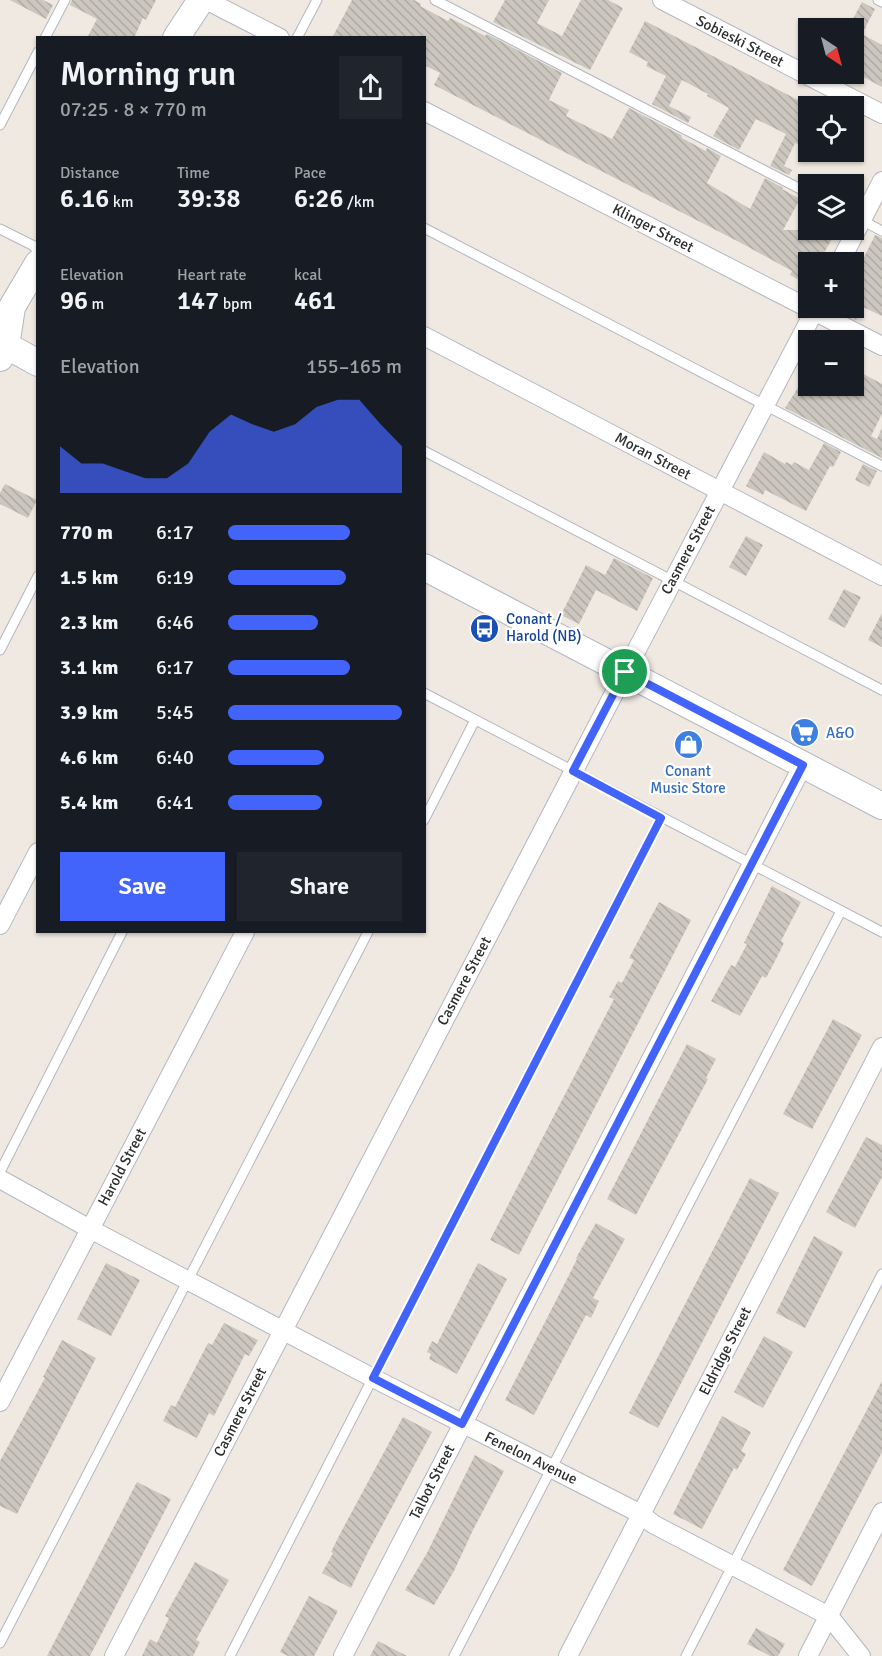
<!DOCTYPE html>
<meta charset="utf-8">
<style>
:root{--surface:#171b24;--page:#20242c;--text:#f1f3f6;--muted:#9ea1a6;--accent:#4264fb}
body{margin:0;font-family:Signika,sans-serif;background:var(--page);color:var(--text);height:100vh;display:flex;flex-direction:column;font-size:22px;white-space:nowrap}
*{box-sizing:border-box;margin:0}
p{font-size:20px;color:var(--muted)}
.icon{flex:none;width:33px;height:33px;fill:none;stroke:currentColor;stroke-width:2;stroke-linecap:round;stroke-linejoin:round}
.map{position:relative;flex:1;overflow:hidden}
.drawer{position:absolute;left:36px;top:36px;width:390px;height:897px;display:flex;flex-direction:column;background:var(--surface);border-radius:0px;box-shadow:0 2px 4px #0004}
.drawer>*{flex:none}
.needle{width:39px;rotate:144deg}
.buttons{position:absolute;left:798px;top:18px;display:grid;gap:12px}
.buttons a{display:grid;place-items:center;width:66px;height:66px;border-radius:0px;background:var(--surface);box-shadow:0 2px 4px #0004;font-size:30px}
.pin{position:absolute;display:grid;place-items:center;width:51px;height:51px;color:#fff;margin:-26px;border:3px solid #fff;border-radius:50%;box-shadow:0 2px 6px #0007}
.round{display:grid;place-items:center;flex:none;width:63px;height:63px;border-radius:0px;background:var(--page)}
.headline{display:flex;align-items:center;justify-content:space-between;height:102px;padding:0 24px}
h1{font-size:33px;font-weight:600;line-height:45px}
.stats{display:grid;grid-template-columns:repeat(3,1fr);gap:9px;height:102px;padding:6px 24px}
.stats div{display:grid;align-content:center}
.stats b{font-size:26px;font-weight:600}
.stats small{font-size:16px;font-weight:400}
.stats p{font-size:16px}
.chart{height:168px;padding:12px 24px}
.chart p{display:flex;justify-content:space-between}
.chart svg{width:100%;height:108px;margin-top:6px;fill:var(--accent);opacity:.7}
.button{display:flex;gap:12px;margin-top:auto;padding:12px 24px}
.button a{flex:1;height:69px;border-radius:0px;background:var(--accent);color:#fff;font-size:24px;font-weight:600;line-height:69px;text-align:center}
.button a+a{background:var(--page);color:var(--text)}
ul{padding:0 24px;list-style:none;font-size:20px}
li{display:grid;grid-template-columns:96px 72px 1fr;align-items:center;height:45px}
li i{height:15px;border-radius:8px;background:var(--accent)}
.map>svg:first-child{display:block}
.building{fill:url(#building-back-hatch)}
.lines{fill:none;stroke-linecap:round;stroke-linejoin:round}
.lane-casing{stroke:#b4b7c1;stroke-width:11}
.street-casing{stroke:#b4b7c1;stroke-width:20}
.secondary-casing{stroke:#b4b7c1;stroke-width:28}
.lane{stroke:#fff;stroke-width:9}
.street{stroke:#fff;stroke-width:18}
.secondary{stroke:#fff;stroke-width:26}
.route-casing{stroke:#fff;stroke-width:12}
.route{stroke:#4264fb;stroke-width:8}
.labels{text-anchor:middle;stroke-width:4.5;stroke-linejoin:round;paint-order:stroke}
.street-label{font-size:15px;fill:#2e2e2e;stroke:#fff}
.transit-label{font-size:15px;fill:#164399;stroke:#fff;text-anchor:start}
.shop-label{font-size:15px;fill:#366cbe;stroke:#fff;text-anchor:start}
</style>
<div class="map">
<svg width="882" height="1656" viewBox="0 0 882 1656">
<defs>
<pattern id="building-back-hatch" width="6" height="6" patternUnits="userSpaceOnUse" patternTransform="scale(1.5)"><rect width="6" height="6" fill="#cbc7bf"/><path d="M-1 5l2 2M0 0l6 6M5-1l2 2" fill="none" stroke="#afaba4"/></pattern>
</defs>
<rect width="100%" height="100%" fill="#efe9e1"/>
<!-- building -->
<g class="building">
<path d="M10 0H43L53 5 46 19Z"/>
<path d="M72 0H156L146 20 143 18 134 38H87L97 19 70 5Z"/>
<path d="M352 0H414L421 4 420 6 448 21 450 18 485 36 487 34 562 73 549 100 569 110 566 116 612 139 629 108 681 135 682 138 706 151 707 148 721 156 707 183 750 209 765 178 783 188 782 189 800 199 783 230H837L819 262H808V285L790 275 792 271 741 243 434 85 440 73 424 65V38H332Z"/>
<path d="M505 0H549L537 23 562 36 581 0H608L623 8 590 70 493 22Z"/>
<path d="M862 2 875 9 862 34 882 45V87L854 72V28H848Z"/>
<path d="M645 21 800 101 798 105 808 111V147L795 143 784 166 792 170 789 175 770 166 786 134 756 119 739 150 713 136 729 108 707 96 708 94 682 80 669 106 691 117 688 123 652 104 666 76 646 66 648 62 629 52Z"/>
<path d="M875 235 882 238V316L863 307 856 320 854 319V278Z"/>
<path d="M858 371 882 384V414L871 436 877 439 882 428V458L785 408 799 386H854V380Z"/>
<path d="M824 443 841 452 833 467 830 466 806 511 765 490 763 495 746 486 764 452 785 464 786 462 792 465 794 462 809 470Z"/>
<path d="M863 464 877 471 869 487 855 480Z"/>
<path d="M5 484 37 500 28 518 0 504V493Z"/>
<path d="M746 536 763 545 746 576 729 567Z"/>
<path d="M614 558 653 578 637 611 596 590 579 624 561 615 586 565 605 575Z"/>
<path d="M844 589 861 597 845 628 828 619Z"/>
<path d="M882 613V647L868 640Z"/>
<path d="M772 886 801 902 781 941 784 943 774 963 766 978 762 976 740 1016 711 1001 731 965 735 967 747 944 744 943Z"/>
<path d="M659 902 691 920 519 1255 490 1240 614 999 609 997 618 981 622 983 634 960 629 958Z"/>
<path d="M833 1019 862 1035 812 1129 783 1114Z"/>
<path d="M687 1044 716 1059 706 1078 708 1079 636 1215 607 1199Z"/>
<path d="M866 1137 882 1145V1177L855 1228 826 1212Z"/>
<path d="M750 1178 779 1193 658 1428 629 1413Z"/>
<path d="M596 1223 625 1239 593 1298 599 1301 591 1318 586 1315 534 1415 505 1400 567 1279 577 1259 576 1258Z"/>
<path d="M814 1236 843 1252 805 1328 776 1313Z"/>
<path d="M106 1263 140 1280 111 1336 77 1319Z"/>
<path d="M478 1263 507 1279 457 1374 429 1359 431 1354 427 1352 432 1341 437 1344Z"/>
<path d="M224 1323 258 1340 249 1356 245 1354 214 1416 209 1413 197 1438 163 1421 171 1405 175 1407 208 1343 212 1345Z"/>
<path d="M764 1336 793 1352 763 1408 734 1392Z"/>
<path d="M62 1340 96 1358 17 1514 0 1506V1461L45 1378 43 1377Z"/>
<path d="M882 1381V1452L812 1586 783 1570Z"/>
<path d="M722 1416 751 1432 741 1451 746 1454 737 1470 734 1468 702 1529 673 1514Z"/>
<path d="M403 1417 432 1432 368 1552 351 1588 322 1573 333 1553 331 1552 341 1532Z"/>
<path d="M475 1455 504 1471 473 1530 454 1571 434 1605 405 1590 427 1553Z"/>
<path d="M137 1482 171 1499 101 1635 90 1656H47Z"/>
<path d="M195 1562 229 1580 196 1640 200 1642 193 1656H142L150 1639 157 1643 169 1618 165 1616Z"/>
<path d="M309 1596 338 1611 314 1656H288L280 1652Z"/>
<path d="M756 1628 785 1644 778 1656H770L747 1644Z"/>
<path d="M378 1641 407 1656H370Z"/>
</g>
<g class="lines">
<defs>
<g id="lane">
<path d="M435 0 808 193"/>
<path d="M878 0 882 2"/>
<path d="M45 38 65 0"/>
<path d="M297 38 317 0"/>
<path d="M0 125 38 52"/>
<path d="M854 216 882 231"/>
<path d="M424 228 882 466"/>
<path d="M0 229 34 246 38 253"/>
<path d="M424 451 882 690"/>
<path d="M0 650 38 576"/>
<path d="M424 693 882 932"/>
<path d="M424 820 475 720"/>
<path d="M0 1172 122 932"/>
<path d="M0 1643 368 932"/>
<path d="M230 1656 661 817"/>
<path d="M454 1656 841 911"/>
<path d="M686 1656 882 1274"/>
</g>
<g id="street">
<path d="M206 0 280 38"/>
<path d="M662 0 882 114"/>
<path d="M424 111 882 346"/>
<path d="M840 262 882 181"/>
<path d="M424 336 882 576"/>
<path d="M0 925 38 852"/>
<path d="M0 1179 90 1229 373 1378 641 1514 653 1524 829 1616 861 1656"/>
<path d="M0 1402 245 932"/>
<path d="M114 1656 634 655 816 308"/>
<path d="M343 1656 803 765"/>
<path d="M568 1656 882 1047"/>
<path d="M808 1656 882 1512"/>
</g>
<g id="secondary">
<path d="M176 38 201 0"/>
<path d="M0 342 38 363"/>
<path d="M0 358 6 346 12 307 38 263"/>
<path d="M424 567 882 806"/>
</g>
</defs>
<!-- lane casing -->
<use href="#lane" class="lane-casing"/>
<!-- street casing -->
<use href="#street" class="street-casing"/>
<!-- secondary casing -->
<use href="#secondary" class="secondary-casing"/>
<!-- lane -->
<use href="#lane" class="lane"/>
<!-- street -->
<use href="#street" class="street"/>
<!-- secondary -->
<use href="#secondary" class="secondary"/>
</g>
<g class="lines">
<defs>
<path id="route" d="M625 672 803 765 462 1424 373 1378 661 818 573 771Z"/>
</defs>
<!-- route casing -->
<use href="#route" class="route-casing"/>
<!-- route -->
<use href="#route" class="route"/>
</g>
<!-- icons -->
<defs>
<symbol id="bus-disc" viewBox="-11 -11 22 22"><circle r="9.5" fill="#1a4fb4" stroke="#fff"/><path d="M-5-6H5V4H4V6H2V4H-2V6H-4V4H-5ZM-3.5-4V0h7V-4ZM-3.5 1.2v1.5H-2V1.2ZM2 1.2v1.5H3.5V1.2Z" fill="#fff"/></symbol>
<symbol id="supermarket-disc" viewBox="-11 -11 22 22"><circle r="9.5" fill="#3f7fe0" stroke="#fff"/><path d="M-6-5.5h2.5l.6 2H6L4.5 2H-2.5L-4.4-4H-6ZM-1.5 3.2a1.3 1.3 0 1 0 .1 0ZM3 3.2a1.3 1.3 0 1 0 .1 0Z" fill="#fff"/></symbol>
<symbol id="shop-disc" viewBox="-11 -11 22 22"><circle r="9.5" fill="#3f7fe0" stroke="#fff"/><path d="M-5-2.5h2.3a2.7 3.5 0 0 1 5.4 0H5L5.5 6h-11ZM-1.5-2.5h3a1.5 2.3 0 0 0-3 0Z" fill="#fff"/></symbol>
</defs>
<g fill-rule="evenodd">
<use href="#bus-disc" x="468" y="612" width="33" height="33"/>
<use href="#supermarket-disc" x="788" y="716" width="33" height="33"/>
<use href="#shop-disc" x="672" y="728" width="33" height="33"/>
</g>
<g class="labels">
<!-- street labels -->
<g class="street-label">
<text transform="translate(740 41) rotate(27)" y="5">Sobieski Street</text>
<text transform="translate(653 228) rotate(27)" y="5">Klinger Street</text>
<text transform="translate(653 456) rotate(28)" y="5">Moran Street</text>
<text transform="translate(688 550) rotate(-62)" y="5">Casmere Street</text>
<text transform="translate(464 981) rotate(-62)" y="5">Casmere Street</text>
<text transform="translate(122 1167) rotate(-62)" y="5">Harold Street</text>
<text transform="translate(725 1351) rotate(-63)" y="5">Eldridge Street</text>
<text transform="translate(240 1412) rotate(-63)" y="5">Casmere Street</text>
<text transform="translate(531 1458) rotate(26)" y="5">Fenelon Avenue</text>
<text transform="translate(432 1482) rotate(-63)" y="5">Talbot Street</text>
</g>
<!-- transit labels -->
<g class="transit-label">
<text x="506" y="624">Conant /<tspan x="506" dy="17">Harold (NB)</tspan></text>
</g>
<!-- shop labels -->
<g class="shop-label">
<text x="826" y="738">A&amp;O</text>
<text x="688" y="776" text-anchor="middle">Conant<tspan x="688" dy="17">Music Store</tspan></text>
</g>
</g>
</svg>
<div class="buttons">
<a><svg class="needle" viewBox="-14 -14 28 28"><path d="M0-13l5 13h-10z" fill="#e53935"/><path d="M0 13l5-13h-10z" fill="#9ea1a6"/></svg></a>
<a><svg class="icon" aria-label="locate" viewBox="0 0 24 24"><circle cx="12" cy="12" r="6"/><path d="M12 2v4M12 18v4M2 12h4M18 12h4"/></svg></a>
<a><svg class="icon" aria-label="layers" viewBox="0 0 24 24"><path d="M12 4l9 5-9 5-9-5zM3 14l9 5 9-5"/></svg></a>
<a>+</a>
<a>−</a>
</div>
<div class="pin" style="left:625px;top:672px;background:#1e9e55"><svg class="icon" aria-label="arrive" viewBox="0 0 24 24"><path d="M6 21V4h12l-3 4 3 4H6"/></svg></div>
<section class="drawer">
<div class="headline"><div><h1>Morning run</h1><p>07:25 · 8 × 770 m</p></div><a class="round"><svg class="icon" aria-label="share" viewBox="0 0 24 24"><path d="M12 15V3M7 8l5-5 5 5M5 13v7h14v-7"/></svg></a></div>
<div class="stats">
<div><p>Distance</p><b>6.16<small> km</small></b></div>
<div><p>Time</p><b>39:38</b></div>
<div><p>Pace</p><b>6:26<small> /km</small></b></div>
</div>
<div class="stats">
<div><p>Elevation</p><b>96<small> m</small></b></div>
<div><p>Heart rate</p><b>147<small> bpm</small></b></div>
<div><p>kcal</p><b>461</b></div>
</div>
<div class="chart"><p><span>Elevation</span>155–165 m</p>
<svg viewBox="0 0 160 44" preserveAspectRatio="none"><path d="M0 44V25L10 32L20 32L30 35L40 38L50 38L60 32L70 19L80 12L90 16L100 19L110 16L120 9L130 6L140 6L150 16L160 25V44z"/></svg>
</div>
<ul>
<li><b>770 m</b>6:17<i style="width:70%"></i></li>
<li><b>1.5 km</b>6:19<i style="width:68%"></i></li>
<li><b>2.3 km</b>6:46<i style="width:52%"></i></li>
<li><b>3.1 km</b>6:17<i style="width:70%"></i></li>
<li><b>3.9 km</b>5:45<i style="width:100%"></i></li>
<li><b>4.6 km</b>6:40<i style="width:55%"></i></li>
<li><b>5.4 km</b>6:41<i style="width:54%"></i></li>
</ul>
<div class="button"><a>Save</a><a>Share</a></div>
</section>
</div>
